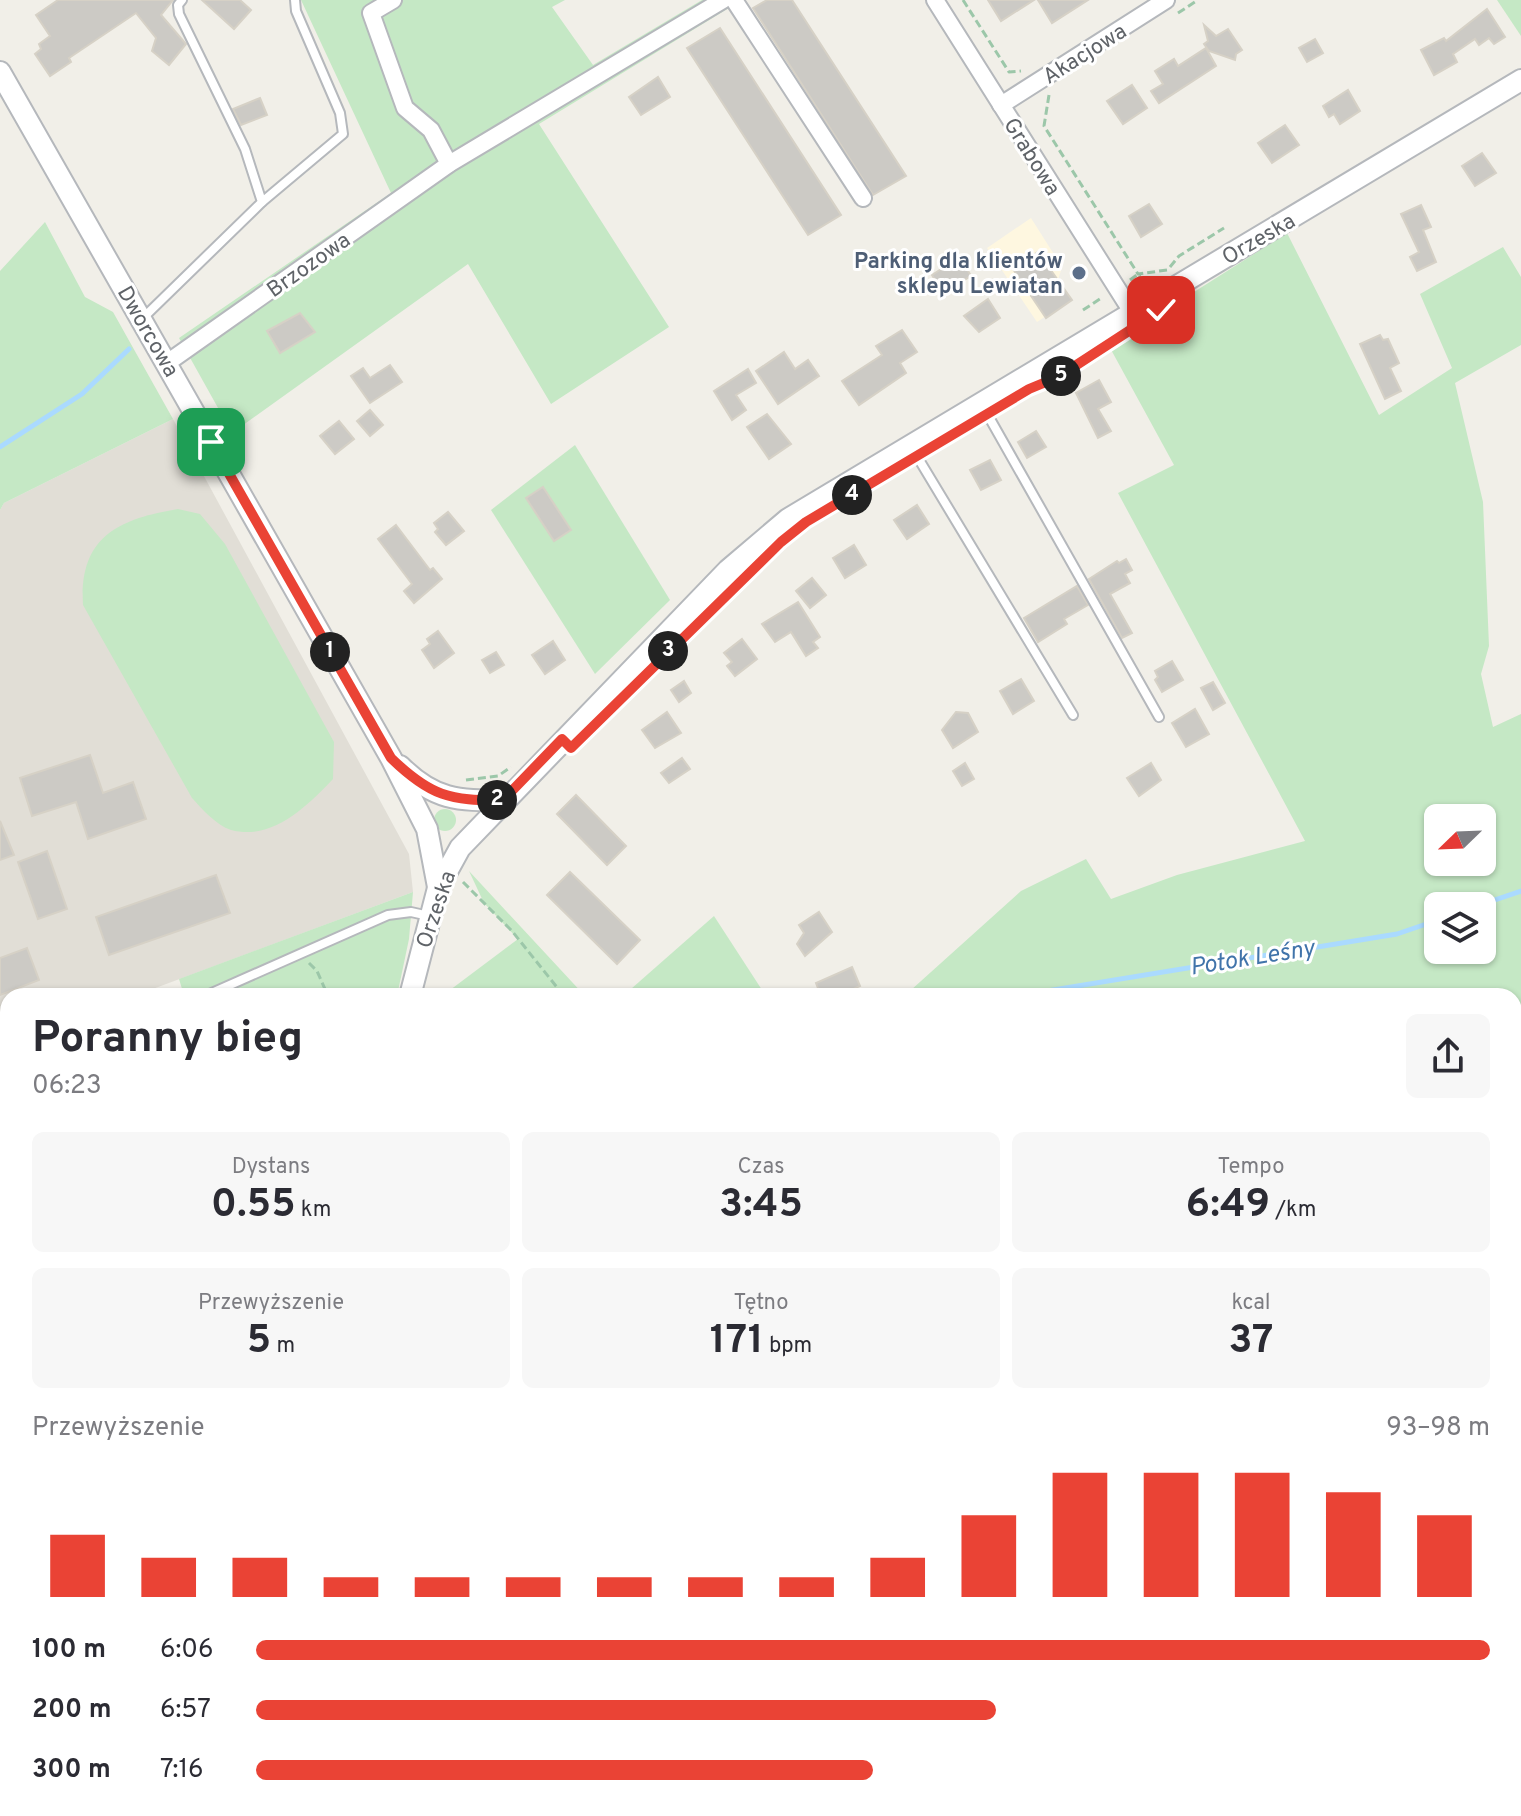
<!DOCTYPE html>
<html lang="pl">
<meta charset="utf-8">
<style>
:root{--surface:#fff;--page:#f7f7f7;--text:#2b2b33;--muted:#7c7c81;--accent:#ea4335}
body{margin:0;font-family:Overpass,sans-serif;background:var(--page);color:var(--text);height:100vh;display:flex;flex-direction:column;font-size:30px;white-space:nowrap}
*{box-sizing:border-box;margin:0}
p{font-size:26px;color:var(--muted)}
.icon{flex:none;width:44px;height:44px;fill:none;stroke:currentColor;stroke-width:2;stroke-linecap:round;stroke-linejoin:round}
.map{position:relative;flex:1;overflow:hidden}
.drawer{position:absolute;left:0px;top:988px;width:1522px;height:828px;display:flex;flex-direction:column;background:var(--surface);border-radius:24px 24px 0 0;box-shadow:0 2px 6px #0004}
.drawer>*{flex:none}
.needle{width:52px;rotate:247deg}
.buttons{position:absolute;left:1424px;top:804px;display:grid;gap:16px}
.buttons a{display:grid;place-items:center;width:72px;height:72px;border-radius:12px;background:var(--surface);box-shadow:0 2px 6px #0004;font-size:40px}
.pin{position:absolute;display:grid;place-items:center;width:68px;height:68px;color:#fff;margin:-34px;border-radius:16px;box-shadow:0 4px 12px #0006}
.km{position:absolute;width:40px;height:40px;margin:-20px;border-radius:50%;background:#222;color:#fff;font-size:22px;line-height:40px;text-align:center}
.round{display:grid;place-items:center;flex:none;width:84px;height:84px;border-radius:12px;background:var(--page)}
.headline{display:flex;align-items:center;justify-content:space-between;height:136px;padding:0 32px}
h1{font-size:44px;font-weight:700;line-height:60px}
.figures{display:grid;grid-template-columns:repeat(3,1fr);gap:12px;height:136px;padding:8px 32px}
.figures div{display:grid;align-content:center;border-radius:12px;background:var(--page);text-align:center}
.figures b{font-size:40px;font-weight:700}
.figures small{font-size:22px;font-weight:400}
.figures p{font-size:22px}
.chart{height:224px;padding:16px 32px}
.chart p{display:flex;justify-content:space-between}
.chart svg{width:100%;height:144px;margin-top:8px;stroke:var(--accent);stroke-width:6}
ul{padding:0 32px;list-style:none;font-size:26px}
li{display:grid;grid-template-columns:128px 96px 1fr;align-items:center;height:60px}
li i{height:20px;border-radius:10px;background:var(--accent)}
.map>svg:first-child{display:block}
.commercial{fill:#fef7e0}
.industrial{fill:#e0deda}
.education{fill:#e1ded6}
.green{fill:#c5e8c5;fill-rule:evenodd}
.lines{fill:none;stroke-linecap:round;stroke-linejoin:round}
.stream{stroke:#aadaff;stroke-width:5}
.building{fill:#cccac5;stroke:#d6d1c6;stroke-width:2}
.service-casing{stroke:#b5b8bc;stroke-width:12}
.minor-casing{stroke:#b5b8bc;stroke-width:20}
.tertiary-casing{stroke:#b5b8bc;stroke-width:24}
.path{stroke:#9cc7a9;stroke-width:3;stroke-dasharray:8 4;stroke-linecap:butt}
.service{stroke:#fff;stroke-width:8}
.minor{stroke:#fff;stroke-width:16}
.tertiary{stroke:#fff;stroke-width:20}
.route-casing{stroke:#fff;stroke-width:16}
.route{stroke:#ea4335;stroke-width:10}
.service-dot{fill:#5c6f8a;stroke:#fff;stroke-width:3}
.labels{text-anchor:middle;stroke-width:6;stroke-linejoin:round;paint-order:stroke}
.street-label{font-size:22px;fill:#5f6368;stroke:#fff}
.service-label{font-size:22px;font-weight:bold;fill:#4e5e75;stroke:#fff;text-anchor:end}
.water-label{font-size:24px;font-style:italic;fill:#4174aa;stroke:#fff}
</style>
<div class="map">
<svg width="1521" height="1816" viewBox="0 0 1521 1816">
<rect width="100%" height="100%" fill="#f1efe8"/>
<!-- commercial -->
<path class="commercial" d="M1031 218 1062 267 1058 280 1072 299 1037 322 987 248Z"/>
<!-- industrial -->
<path class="industrial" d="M1521 1638V1816H1374L1381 1808H1514V1647Z"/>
<!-- education -->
<path class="education" d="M173 419 409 854 413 892 134 996H8V1043L0 1046V510L4 503Z"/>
<!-- green -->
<g class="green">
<path d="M301 0H565L552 7 593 65 702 0H742L539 124 669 327 551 404 468 264 232 433 179 338 391 193Z"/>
<path d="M1497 0H1521V36Z"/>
<path d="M45 222 85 297 113 312 173 419 4 503 0 510V271Z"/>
<path d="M1287 233 1379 415 1452 368 1420 294 1503 247 1521 277V345L1455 383 1483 502 1489 646 1481 674 1493 727 1521 714V1018L1514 1028V996H895L911 990 1021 891 1086 859 1111 899 1177 875 1305 841 1118 493 1174 465 1109 346ZM1438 818H1482V862H1438ZM1438 906H1482V950H1438Z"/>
<path d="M575 445 670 600 595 674 491 510Z"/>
<path d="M178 509 200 514 225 544 334 742 333 779C307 806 273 841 231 830 216 825 202 809 192 798L83 605C79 537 118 519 178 509Z"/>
<circle cx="445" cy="820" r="11"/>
<path d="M469 871 585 996H442L518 939 484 903Z"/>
<path d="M413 892 409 939 397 996H173L183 992 179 979Z"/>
<path d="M714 916 766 996H623Z"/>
<path d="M1514 1035 1521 1043V1201H1514Z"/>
<path d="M8 1056V1299L0 1285V1058Z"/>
<path d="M1521 1313V1438L1514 1431V1320Z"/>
<path d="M8 1316V1790L0 1785V1321Z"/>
<path d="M1514 1571 1521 1575V1623L1514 1632Z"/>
<path d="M124 1808H725L700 1816H129Z"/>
<path d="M1271 1808H1376L1370 1816H1282Z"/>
</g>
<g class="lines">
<!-- stream -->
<g class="stream">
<path d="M0 447 82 394 129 349"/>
<path d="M1477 906 1521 891"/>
<path d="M1016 996 1397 934 1438 920"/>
<path d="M1 1250 8 1248"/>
</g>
</g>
<!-- building -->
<g class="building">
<path d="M58 0H173L161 15 186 44 169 65 152 51 156 38 136 13 69 58 71 62 50 76 35 54 41 49 39 44 50 36 36 15Z"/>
<path d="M202 0H240L251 10 234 29Z"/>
<path d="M767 0H792L906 176 873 195 753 8Z"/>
<path d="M988 0H1034L1001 21Z"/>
<path d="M1038 0H1088L1052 23Z"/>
<path d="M1487 9 1505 37 1494 44 1489 38 1479 45 1475 39 1453 54 1457 62 1434 75 1421 50 1444 38 1446 41Z"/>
<path d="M1204 25 1216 36 1228 29 1242 50 1236 54 1235 60 1209 51 1204 44 1208 41Z"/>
<path d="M720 28 841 215 808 235 687 48Z"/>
<path d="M1315 39 1323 53 1307 62 1299 48Z"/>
<path d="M1206 48 1216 66 1159 103 1151 91 1163 84 1155 71 1174 59 1178 66Z"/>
<path d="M658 77 670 97 641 115 629 97Z"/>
<path d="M1132 85 1147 108 1123 124 1107 101Z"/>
<path d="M1348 90 1360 111 1340 124 1334 114 1329 117 1323 106Z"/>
<path d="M260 98 267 115 241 125 233 109Z"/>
<path d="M1285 125 1299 145 1272 163 1258 143Z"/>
<path d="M1482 153 1496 173 1475 186 1462 166Z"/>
<path d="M1149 204 1162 224 1141 237 1129 216Z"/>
<path d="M1421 205 1431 227 1423 230 1436 262 1417 271 1410 257 1419 252 1401 214Z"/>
<path d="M1038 252 1072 300 1046 318 1013 269Z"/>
<path d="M960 257 971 276 943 293 932 275Z"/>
<path d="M988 299 1000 318 979 332 964 316Z"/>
<path d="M300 313 315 332 280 353 267 331Z"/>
<path d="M902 330 917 352 900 363 906 373 859 405 842 381 882 355 876 346Z"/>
<path d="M1380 335 1383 340 1388 339 1399 363 1390 368 1401 391 1385 399 1360 344Z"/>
<path d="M784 352 795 369 808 360 819 376 778 404 756 371Z"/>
<path d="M390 365 402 382 370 403 351 376 363 368 370 378Z"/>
<path d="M748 369 756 383 736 395 746 410 732 420 714 391Z"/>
<path d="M1099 380 1111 402 1098 409 1111 431 1098 438 1076 393Z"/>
<path d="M370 410 383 425 370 436 357 421Z"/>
<path d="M767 414 791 444 769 459 747 427Z"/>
<path d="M339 421 354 439 335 454 320 436Z"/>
<path d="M1036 431 1046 447 1027 458 1018 442Z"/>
<path d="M990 460 1001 480 981 490 970 470Z"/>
<path d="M543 487 571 530 554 541 526 498Z"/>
<path d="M917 505 929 524 907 539 894 520Z"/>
<path d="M448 512 464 531 446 545 435 532 438 529 434 523Z"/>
<path d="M396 525 430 570 433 568 442 579 414 603 404 591 412 584 378 539Z"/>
<path d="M854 545 866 565 845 578 833 558Z"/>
<path d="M1126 559 1132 570 1125 574 1130 583 1110 594 1132 633 1122 638 1089 579 1117 561 1119 563Z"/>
<path d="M812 578 826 595 810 608 796 591Z"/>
<path d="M1077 586 1088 605 1064 619 1067 624 1038 642 1024 618Z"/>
<path d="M798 602 820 637 813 642 818 648 806 656 791 632 775 642 762 624Z"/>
<path d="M438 631 454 653 434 668 422 650 430 644 427 639Z"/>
<path d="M742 639 757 659 735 676 727 666 732 662 724 653Z"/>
<path d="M553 641 565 660 545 674 532 655Z"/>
<path d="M496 652 504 665 490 673 482 660Z"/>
<path d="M1172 661 1183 680 1162 692 1155 680 1158 677 1155 671Z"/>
<path d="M1021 679 1034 701 1013 714 1000 691Z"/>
<path d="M684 681 691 693 679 702 671 690Z"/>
<path d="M1213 682 1225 703 1213 710 1201 688Z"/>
<path d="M1195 709 1209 734 1186 747 1172 723Z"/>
<path d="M667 712 681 733 655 748 642 730Z"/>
<path d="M956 712 968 713 978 732 953 748 942 730Z"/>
<path d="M90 755 103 793 133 782 146 819 88 839 76 802 32 816 20 778Z"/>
<path d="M682 758 690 769 669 783 661 773Z"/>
<path d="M965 763 974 779 962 786 953 771Z"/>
<path d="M1151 763 1161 780 1139 796 1127 778Z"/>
<path d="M576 795 626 846 607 865 557 814Z"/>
<path d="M0 821 14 855 0 860Z"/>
<path d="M47 851 67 909 38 919 18 862Z"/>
<path d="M570 872 640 940 617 964 547 895Z"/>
<path d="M216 875 230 913 109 955 96 917Z"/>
<path d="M819 912 832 932 805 956 797 944 804 933 799 925Z"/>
<path d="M27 948 39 980 0 995V958Z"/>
<path d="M852 967 860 986 838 996H821L816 983Z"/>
</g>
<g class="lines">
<defs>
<g id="service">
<path d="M262 202 343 134 340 113 296 11 295 0"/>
<path d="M143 318 262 202 245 149 179 14 178 5 182 0"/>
<path d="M981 403 1159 717"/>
<path d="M912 448 1073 715"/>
<path d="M205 996 388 915 411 912 429 916"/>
<path d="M0 1070 8 1067"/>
<path d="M1514 1315 1521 1322"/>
<path d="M1514 1665 1521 1656"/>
<path d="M1514 1782 1521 1774"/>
<path d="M0 1795 8 1800"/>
<path d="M22 1808 35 1816"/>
<path d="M1391 1816 1397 1808"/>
<path d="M1487 1816 1494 1808"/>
</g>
<g id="minor">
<path d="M393 0 371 13 405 108 431 130 449 164"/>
<path d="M734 0 863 198"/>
<path d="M935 0 1132 312"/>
<path d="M1001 105 1166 0"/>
<path d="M167 363 449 164 723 0"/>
<path d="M991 1808 994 1816"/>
</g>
<g id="tertiary">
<path d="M0 72 391 758 427 829 438 887"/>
<path d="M400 766C434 800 458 801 503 800"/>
<path d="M410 996 438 888 460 848 728 570 788 519 1521 80"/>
<path d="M1514 1507 1521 1506"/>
<path d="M75 1816 79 1808"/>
<path d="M754 1816 778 1808"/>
</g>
</defs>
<!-- service casing -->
<use href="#service" class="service-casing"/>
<!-- minor casing -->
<use href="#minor" class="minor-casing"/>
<!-- tertiary casing -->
<use href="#tertiary" class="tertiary-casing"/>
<!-- path -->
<g class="path">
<path d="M963 0 1009 72 1021 71"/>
<path d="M1178 13 1198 0"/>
<path d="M1049 95 1044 126 1138 274 1167 270"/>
<path d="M1170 267 1179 256 1224 228"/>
<path d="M1130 280 1138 274 1147 286"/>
<path d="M1083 310 1103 297"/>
<path d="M466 780 498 776 511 767"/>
<path d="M463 882 512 931 564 996"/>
<path d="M309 963 317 971 328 996"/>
<path d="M0 1322 8 1340"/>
<path d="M0 1392 8 1395"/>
<path d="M0 1475 8 1471"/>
<path d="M6 1535 2 1556 8 1557"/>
<path d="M0 1579H8"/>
<path d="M0 1619 7 1605"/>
<path d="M0 1628 2 1619"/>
<path d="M0 1723 8 1699"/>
<path d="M0 1741 8 1750"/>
<path d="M707 1816 731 1808"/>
<path d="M802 1816 826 1808"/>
</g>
<!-- service -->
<use href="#service" class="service"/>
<!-- minor -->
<use href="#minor" class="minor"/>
<!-- tertiary -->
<use href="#tertiary" class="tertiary"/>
</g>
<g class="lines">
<defs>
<path id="route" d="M211 442 391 758C430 796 450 801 503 800L562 739 571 748 781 542 806 522 1029 389 1058 377 1161 310"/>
</defs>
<!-- route casing -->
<use href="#route" class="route-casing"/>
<!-- route -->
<use href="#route" class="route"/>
</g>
<!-- markers -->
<circle class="service-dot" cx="1079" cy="273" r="8"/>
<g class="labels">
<!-- street labels -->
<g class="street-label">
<text transform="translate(1084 53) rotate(-32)" y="8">Akacjowa</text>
<text transform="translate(1033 156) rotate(58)" y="8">Grabowa</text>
<text transform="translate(1258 238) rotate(-30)" y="8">Orzeska</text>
<text transform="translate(308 264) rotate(-35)" y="8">Brzozowa</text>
<text transform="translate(149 331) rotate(60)" y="8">Dworcowa</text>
<text transform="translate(435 909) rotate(-71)" y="8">Orzeska</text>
</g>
<!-- service labels -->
<g class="service-label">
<text x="1063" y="268">Parking dla klientów<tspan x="1063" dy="25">sklepu Lewiatan</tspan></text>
</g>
<!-- water labels -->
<g class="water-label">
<text transform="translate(1252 957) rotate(-9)" y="8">Potok Leśny</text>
</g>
</g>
</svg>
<div class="buttons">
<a><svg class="needle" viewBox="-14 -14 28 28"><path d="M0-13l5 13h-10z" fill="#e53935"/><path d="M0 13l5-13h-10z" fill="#7c7c81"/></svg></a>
<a><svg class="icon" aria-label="layers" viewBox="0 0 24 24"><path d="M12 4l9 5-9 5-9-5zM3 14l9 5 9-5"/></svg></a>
</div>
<div class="pin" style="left:211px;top:442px;background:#1e9e55"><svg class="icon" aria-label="arrive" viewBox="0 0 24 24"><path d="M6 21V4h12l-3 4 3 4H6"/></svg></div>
<div class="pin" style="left:1161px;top:310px;background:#d93025"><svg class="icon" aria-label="check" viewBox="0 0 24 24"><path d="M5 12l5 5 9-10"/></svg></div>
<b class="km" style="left:330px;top:652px">1</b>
<b class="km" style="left:497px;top:800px">2</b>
<b class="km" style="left:668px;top:651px">3</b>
<b class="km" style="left:852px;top:495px">4</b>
<b class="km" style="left:1061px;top:376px">5</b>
<section class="drawer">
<div class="headline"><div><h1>Poranny bieg</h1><p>06:23</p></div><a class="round"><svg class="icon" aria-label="share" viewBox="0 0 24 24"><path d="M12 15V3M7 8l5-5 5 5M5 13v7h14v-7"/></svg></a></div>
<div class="figures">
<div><p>Dystans</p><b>0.55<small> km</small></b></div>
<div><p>Czas</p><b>3:45</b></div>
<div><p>Tempo</p><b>6:49<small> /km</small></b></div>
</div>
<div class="figures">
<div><p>Przewyższenie</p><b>5<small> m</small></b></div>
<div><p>Tętno</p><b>171<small> bpm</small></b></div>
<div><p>kcal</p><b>37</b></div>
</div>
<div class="chart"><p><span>Przewyższenie</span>93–98 m</p>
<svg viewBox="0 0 160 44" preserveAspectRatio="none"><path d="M5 44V25M15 44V32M25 44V32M35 44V38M45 44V38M55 44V38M65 44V38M75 44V38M85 44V38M95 44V32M105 44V19M115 44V6M125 44V6M135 44V6M145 44V12M155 44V19"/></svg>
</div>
<ul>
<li><b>100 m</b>6:06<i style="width:100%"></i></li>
<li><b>200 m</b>6:57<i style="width:60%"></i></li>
<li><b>300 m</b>7:16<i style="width:50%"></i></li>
</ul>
</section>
</div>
